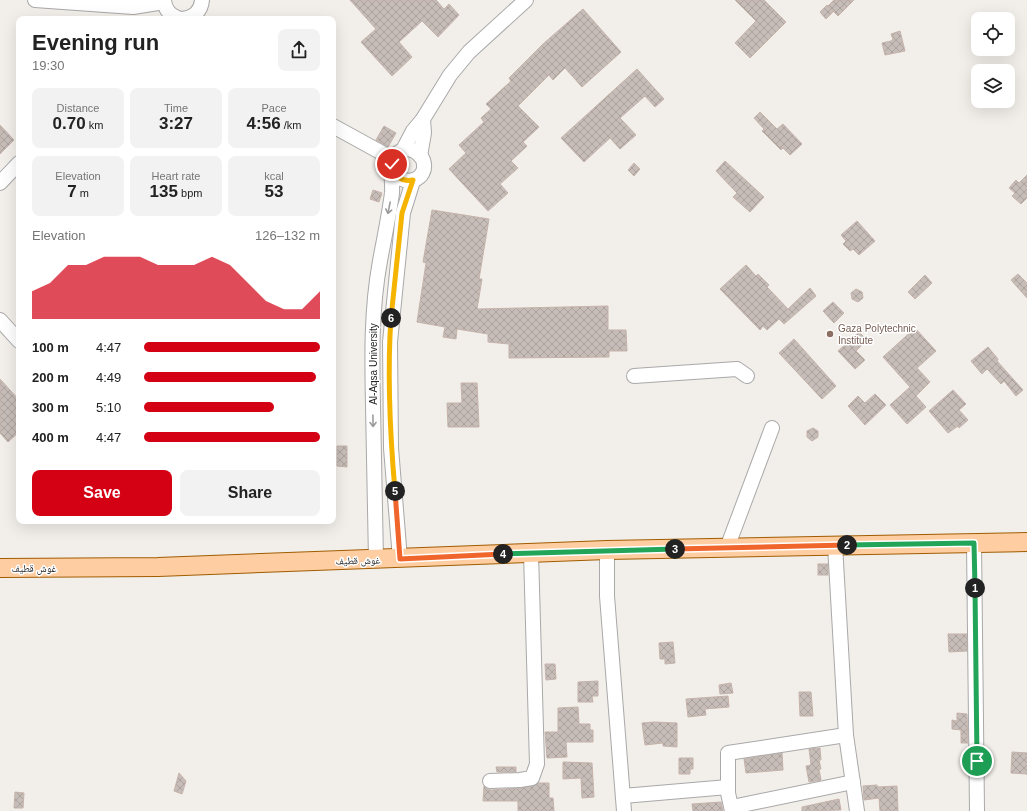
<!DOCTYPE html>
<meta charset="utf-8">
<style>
:root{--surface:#fff;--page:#f2f2f2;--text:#222;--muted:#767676;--accent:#d40014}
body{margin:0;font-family:Arial,"Noto Naskh Arabic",sans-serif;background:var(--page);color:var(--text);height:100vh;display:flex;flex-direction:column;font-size:15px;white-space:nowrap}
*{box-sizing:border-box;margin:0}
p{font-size:13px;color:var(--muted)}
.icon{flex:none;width:22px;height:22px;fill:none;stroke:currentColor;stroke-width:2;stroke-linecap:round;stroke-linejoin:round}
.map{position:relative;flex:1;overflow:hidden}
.sheet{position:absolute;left:16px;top:16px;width:320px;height:508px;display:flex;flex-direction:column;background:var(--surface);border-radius:8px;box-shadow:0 4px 16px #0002}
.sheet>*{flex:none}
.controls{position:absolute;left:971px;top:12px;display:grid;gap:8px}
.controls a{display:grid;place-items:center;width:44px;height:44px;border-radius:8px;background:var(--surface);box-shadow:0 4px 16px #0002;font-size:20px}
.pin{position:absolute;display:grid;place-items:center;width:34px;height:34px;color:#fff;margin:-17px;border:2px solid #fff;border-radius:50%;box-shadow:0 1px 4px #0007}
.km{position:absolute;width:20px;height:20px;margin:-10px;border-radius:50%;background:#222;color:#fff;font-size:11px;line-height:20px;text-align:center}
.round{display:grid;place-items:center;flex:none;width:42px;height:42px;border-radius:8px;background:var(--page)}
.summary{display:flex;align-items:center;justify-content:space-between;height:68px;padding:0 16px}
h1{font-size:22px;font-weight:700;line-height:30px}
.figures{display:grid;grid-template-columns:repeat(3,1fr);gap:6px;height:68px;padding:4px 16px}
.figures div{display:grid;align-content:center;border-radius:8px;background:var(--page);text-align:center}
.figures b{font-size:17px;font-weight:700}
.figures small{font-size:11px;font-weight:400}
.figures p{font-size:11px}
.chart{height:112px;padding:8px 16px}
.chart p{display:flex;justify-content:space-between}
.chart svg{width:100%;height:72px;margin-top:4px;fill:var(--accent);opacity:.7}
.cta{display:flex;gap:8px;margin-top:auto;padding:8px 16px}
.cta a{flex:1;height:46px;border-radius:8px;background:var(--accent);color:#fff;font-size:16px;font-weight:700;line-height:46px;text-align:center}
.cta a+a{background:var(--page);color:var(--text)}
ul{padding:0 16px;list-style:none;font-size:13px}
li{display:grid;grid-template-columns:64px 48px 1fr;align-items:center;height:30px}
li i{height:10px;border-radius:5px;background:var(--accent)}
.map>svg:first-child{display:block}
.building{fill:url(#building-cross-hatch);stroke:#c5b3aa}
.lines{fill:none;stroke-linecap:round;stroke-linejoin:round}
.minor-casing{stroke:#a9a9a9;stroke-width:16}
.major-casing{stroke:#a05c00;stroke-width:20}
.minor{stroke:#fff;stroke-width:14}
.major{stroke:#fecea2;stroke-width:18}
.oneway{stroke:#9c9c9c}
.split-1-casing{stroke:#fff;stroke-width:8}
.split-2-casing{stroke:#fff;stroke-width:8}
.split-3-casing{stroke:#fff;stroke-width:8}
.split-4-casing{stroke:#fff;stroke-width:8}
.split-5-casing{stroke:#fff;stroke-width:8}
.split-6-casing{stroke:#fff;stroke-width:8}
.split-7-casing{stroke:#fff;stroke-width:8}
.split-1{stroke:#22a559;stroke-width:5}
.split-2{stroke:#22a559;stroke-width:5}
.split-3{stroke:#f0652b;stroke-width:5}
.split-4{stroke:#22a559;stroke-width:5}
.split-5{stroke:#f0652b;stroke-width:5}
.split-6{stroke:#f5b400;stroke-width:5}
.split-7{stroke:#f5b400;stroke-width:5}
.education-dot{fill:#8d6e63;stroke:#fff;stroke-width:1.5}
.labels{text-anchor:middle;stroke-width:3;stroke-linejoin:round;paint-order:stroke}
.education-label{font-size:10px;fill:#785e54;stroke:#fff;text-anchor:start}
.street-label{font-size:10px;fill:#222;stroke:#fff}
</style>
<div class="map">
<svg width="1027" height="811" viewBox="0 0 1027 811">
<defs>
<pattern id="building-cross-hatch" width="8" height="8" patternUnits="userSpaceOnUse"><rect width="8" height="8" fill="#c7bdb8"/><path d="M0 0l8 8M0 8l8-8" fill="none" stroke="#aba29e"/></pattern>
</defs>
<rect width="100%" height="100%" fill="#f2eee9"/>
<!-- building -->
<g class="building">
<path d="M350 0H436L444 9 449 4 459 15 438 37 422 21 399 42 412 57 392 76 361 42 376 29Z"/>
<path d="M735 0H764L786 22 750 58 735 43 756 21Z"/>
<path d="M834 0H854L838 16 828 6Z"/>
<path d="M827 5 833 12 826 19 820 12Z"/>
<path d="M583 9 621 52 582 87 565 68 553 80 549 75 518 106 539 127 523 142 527 146 511 161 518 168 500 184 508 193 488 211 449 169 466 153 459 145 484 122 481 118 491 109 486 104 511 81 509 78 543 44Z"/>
<path d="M900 31 905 51 885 55 882 43 891 41 893 39 891 34Z"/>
<path d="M637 69 664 99 655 107 645 96 620 118 636 135 620 149 610 138 584 162 561 138Z"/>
<path d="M760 112 777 129 783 124 802 144 790 155 783 148 781 150 762 131 764 129 754 118Z"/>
<path d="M0 125 14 140 0 154Z"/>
<path d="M384 126 396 133 388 147 376 140Z"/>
<path d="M725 161 764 197 750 212 733 197 737 193 716 171Z"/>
<path d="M634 163 640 169 634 176 628 170Z"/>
<path d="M1027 175V198L1021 204 1012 196 1015 193 1009 188 1016 180 1019 183Z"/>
<path d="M373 190 382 193 379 202 370 199Z"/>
<path d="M432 210 489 219 479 279H482L477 309 608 306V330H626L627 351H609V357L509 358V344L488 342V334L457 329 456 339 443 337 445 327 417 322 426 263 423 262Z"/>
<path d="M857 221 875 241 859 255 853 249 850 251 843 244 846 241 841 235Z"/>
<path d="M746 265 756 276 758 274 769 285 767 287 788 309 810 288 816 296 784 324 779 319 767 330 763 326 760 330 720 289Z"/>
<path d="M1018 274 1027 283V298L1011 280Z"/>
<path d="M925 275 932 283 915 299 908 292Z"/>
<path d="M856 289 862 292 863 298 858 302 852 299 851 293Z"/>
<path d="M833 302 844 313 834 323 823 311Z"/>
<path d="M915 328 936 351 917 368 930 382 916 396 926 407 907 424 890 405 910 387 883 357Z"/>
<path d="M859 332 867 340 856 351 865 360 855 369 838 351Z"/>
<path d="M794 339 836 386 822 399 779 353Z"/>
<path d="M988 347 998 359 997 361 1023 390 1016 396 1004 381 1001 384 987 369 982 374 971 361Z"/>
<path d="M0 379 19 400V432L8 442 0 433Z"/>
<path d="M461 383H477L479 427H448L447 403H462Z"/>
<path d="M953 390 966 404 959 410 968 420 959 428 958 426 948 433 929 411Z"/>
<path d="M875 394 886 405 865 425 848 406 858 396 865 403Z"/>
<path d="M813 428 818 431V437L812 441 807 437V431Z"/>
<path d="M337 446H347V467L337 466Z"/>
<rect x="818" y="564" width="10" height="11"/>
<path d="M948 634H967V651L949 652Z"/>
<path d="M673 642 675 663 665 664V659H660L659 643Z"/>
<path d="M545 664H555L556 679 546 680Z"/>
<path d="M598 681V696H592L593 702H578V682Z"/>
<path d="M731 683 733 693 720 694 719 685Z"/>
<path d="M799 692H811L813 716H800Z"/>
<path d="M728 696 729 707 705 709 706 715 688 717 686 699Z"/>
<path d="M578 707 579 724H590V730H593V742H566L567 757 547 758 545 732H558V708Z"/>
<path d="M957 713 967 714 968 743H961V730L952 729V720L957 721Z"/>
<path d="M654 722 677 723V747L663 746V743L645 745 642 723Z"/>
<path d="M820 748 821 760H819L821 769H819L821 780 809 782 806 766 811 765 809 749Z"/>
<path d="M1012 752 1027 753V774L1011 773Z"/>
<path d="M782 753 783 770 746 773 744 759Z"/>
<path d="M679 758H693V769H690V774H679Z"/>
<path d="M563 762 592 763 594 797 582 798 581 778 563 779Z"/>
<path d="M496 767H516V772H497Z"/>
<path d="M179 773 186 781 182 794 174 791Z"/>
<path d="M538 783H549V798H553L554 811H518V801H483L484 786 490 790 520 788 533 786Z"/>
<path d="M877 785 878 787 897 786 898 811H880L879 798 864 800 863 786Z"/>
<path d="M15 792 24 793 23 808H14Z"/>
<path d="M839 799 841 810 802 811V807Z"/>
<path d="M721 802 723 811H693L692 804Z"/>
</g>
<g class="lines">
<defs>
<g id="minor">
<path d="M35 0 133 7 164 2"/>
<path d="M164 0C165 11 171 16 181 19"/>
<path d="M182 19C193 18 201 12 202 0"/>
<path d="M333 126 393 159"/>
<path d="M403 150 413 131 423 119 450 75 469 52 526 0"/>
<path d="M420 156 424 133 423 119"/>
<path d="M0 183 19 163"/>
<path d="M0 320 19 341"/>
<path d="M634 376 737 369 747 376"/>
<path d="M974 543 977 811"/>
<path d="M835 545 846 735 857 811"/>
<path d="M727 548 772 428"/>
<path d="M607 550V596L624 811"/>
<path d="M400 559 391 448 390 342 403 213 413 181"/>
<path d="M376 560C375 508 374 457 373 406 372 357 371 310 380 261 384 239 389 216 392 193 393 182 389 167 394 157 398 151 406 148 412 150 417 152 421 155 423 160 430 180 402 190 392 169"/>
<path d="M490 781 520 780 532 778 537 764 531 553"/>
<path d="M623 796 728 787"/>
<path d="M732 807 853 782"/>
<path d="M732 811 728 793V753L846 735"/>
</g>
<path id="major" d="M0 568 158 567 607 550 1027 542"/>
</defs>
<!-- minor casing -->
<use href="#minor" class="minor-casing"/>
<!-- major casing -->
<use href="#major" class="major-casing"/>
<!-- minor -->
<use href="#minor" class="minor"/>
<!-- major -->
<use href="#major" class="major"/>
</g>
<!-- one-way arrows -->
<defs><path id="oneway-shaft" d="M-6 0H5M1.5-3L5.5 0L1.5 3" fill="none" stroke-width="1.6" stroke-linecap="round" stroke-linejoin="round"/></defs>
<g class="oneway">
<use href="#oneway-shaft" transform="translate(389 208) rotate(101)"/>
<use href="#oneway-shaft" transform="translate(373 421) rotate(89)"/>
</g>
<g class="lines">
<defs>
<path id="split-1" d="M975 588 977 761"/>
<path id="split-2" d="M847 545 974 543 975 588"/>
<path id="split-3" d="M675 549 847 545"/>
<path id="split-4" d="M503 554 675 549"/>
<path id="split-5" d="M395 491 400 559 503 554"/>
<path id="split-6" d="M391 318C387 375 390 434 395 491"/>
<path id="split-7" d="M391 318 402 213 413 180C401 182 393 176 392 164"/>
</defs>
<!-- split-1 casing -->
<use href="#split-1" class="split-1-casing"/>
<!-- split-2 casing -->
<use href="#split-2" class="split-2-casing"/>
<!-- split-3 casing -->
<use href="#split-3" class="split-3-casing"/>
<!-- split-4 casing -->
<use href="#split-4" class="split-4-casing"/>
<!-- split-5 casing -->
<use href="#split-5" class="split-5-casing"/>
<!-- split-6 casing -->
<use href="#split-6" class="split-6-casing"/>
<!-- split-7 casing -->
<use href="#split-7" class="split-7-casing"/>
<!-- split-1 -->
<use href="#split-1" class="split-1"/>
<!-- split-2 -->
<use href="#split-2" class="split-2"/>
<!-- split-3 -->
<use href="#split-3" class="split-3"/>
<!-- split-4 -->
<use href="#split-4" class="split-4"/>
<!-- split-5 -->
<use href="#split-5" class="split-5"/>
<!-- split-6 -->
<use href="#split-6" class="split-6"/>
<!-- split-7 -->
<use href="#split-7" class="split-7"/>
</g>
<!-- markers -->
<circle class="education-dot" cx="830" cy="334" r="4"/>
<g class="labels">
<!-- education labels -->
<g class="education-label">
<text x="838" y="332">Gaza Polytechnic<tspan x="838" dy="12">Institute</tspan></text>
</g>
<!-- street labels -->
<g class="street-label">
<text transform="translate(373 364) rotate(-90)" y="4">Al-Aqsa University</text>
<text transform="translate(358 560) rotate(-1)" y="4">غوش قطيف</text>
<text x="34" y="572">غوش قطيف</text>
</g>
</g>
</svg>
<div class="controls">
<a><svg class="icon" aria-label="locate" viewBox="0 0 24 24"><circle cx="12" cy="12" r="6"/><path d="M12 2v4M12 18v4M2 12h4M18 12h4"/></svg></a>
<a><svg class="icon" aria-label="layers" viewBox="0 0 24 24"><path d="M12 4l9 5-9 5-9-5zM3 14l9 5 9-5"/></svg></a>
</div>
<div class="pin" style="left:977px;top:761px;background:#1e9e55"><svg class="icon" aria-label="arrive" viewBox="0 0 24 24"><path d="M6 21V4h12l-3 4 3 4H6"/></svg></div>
<div class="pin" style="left:392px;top:164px;background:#d93025"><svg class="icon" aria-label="check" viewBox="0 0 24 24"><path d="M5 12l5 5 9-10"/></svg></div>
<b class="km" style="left:975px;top:588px">1</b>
<b class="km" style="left:847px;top:545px">2</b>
<b class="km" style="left:675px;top:549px">3</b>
<b class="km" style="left:503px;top:554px">4</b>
<b class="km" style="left:395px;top:491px">5</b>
<b class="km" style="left:391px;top:318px">6</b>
<section class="sheet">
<div class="summary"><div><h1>Evening run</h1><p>19:30</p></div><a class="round"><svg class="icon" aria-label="share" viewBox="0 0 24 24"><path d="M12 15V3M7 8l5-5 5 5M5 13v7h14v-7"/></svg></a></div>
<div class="figures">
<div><p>Distance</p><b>0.70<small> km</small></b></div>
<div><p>Time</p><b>3:27</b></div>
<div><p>Pace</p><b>4:56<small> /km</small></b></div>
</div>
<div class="figures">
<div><p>Elevation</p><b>7<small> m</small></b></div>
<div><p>Heart rate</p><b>135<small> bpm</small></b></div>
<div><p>kcal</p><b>53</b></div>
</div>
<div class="chart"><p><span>Elevation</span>126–132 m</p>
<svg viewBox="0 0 160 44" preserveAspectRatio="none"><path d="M0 44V27L10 22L20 11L30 11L40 6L50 6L60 6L70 11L80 11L90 11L100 6L110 11L120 22L130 33L140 38L150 38L160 27V44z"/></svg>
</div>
<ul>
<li><b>100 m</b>4:47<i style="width:100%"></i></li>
<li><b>200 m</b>4:49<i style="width:98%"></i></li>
<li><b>300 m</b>5:10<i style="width:74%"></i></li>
<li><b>400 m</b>4:47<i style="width:100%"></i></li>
</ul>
<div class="cta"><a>Save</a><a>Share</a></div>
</section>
</div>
